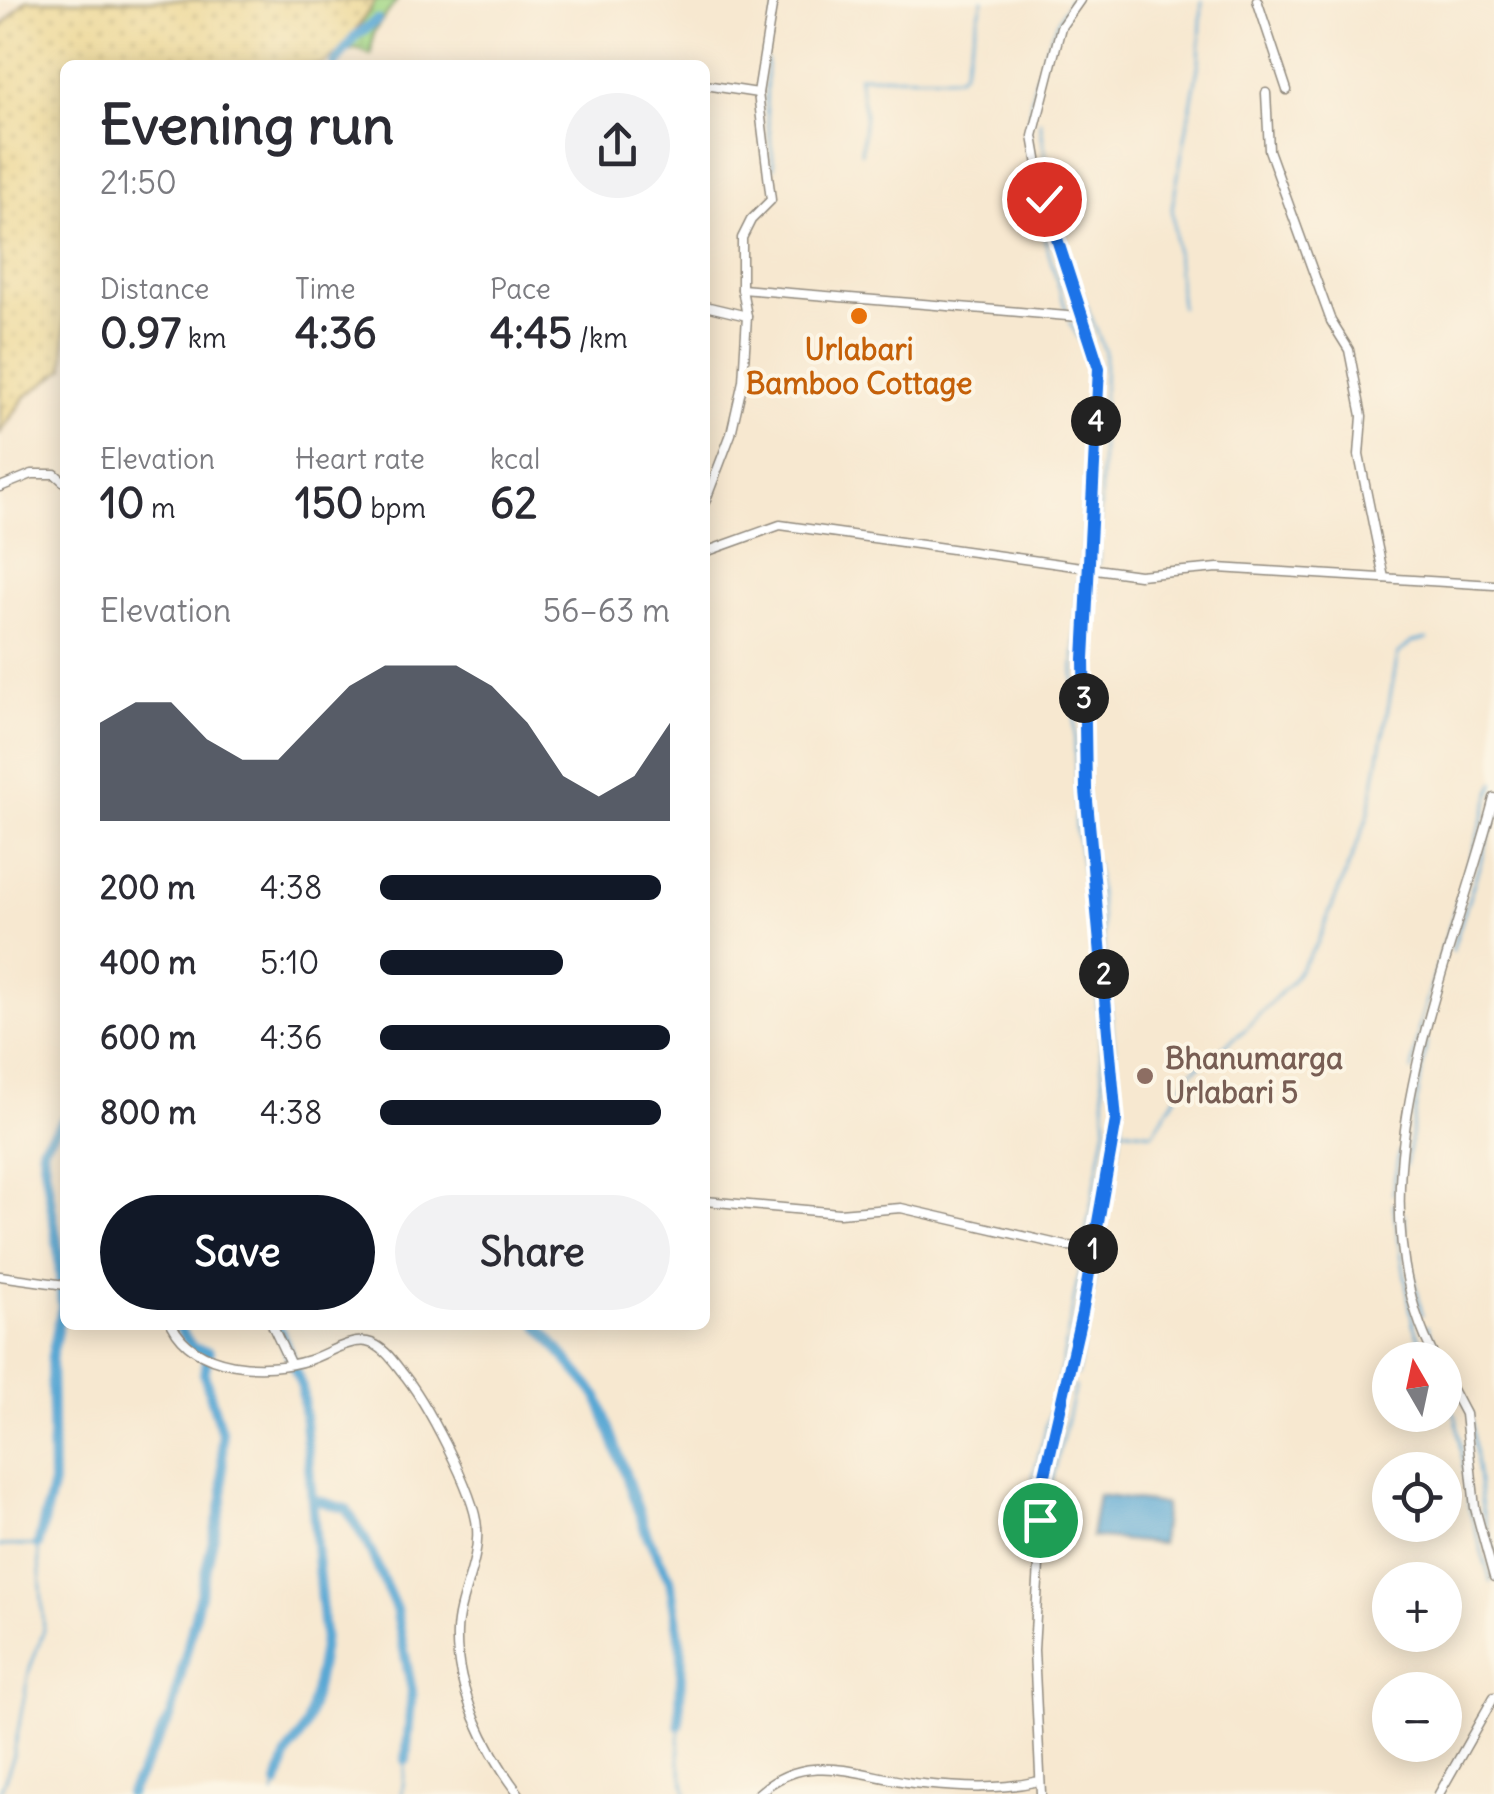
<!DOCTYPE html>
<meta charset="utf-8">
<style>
:root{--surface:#fff;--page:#f2f2f3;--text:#2b2b33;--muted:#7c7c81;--accent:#111827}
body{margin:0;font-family:Delius,sans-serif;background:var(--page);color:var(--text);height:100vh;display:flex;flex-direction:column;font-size:38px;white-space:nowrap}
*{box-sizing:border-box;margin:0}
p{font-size:32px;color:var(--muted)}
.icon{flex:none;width:55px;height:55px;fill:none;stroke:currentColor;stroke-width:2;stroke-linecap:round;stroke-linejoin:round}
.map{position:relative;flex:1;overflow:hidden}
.details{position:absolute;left:60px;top:60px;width:650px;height:1270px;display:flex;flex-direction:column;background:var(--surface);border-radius:15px;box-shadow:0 5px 25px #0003}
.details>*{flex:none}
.needle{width:65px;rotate:351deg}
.fabs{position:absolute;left:1372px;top:1342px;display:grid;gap:20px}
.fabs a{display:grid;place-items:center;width:90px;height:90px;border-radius:50%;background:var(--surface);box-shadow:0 5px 25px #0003;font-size:50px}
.pin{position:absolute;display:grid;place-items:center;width:85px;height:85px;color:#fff;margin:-42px;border:5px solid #fff;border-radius:50%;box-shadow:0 2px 10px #0007}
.km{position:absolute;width:50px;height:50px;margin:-25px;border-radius:50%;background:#222;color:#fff;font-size:28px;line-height:50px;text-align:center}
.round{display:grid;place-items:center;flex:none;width:105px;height:105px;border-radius:52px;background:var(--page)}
.overview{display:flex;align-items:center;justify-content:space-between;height:170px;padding:0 40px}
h1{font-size:55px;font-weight:800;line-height:75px}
.stats{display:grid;grid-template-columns:repeat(3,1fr);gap:15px;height:170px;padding:10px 40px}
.stats div{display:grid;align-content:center}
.stats b{font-size:42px;font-weight:800}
.stats small{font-size:28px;font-weight:400}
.stats p{font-size:28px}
.chart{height:280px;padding:20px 40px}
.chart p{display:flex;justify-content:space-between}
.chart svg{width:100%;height:180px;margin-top:10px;fill:var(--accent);opacity:.7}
.action{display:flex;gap:20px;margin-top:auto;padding:20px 40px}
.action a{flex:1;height:115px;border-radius:60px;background:var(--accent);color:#fff;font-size:40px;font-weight:800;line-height:115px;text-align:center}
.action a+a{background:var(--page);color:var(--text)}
ul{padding:0 40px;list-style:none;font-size:32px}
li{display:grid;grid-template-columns:160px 120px 1fr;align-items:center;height:75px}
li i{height:25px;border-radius:12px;background:var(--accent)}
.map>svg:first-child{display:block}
.wetland{fill:url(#wetland-marsh);stroke:#68825a;stroke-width:2.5}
.sand{fill:url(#sand-dots);stroke:#8c8264;stroke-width:2.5}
.water{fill:#5aa8d4;stroke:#426a80;stroke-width:2.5}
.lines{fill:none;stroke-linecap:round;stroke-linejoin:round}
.stream{stroke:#5aa8d4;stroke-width:2.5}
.canal{stroke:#5aa8d4;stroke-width:10}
.minor-casing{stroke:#918a7e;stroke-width:11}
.minor{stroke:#fff;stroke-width:8}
.route-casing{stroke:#fff;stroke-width:20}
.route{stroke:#1a73e8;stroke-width:12}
.food-dot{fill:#e8710a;stroke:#fcf5e5;stroke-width:4}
.education-dot{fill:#8d6e63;stroke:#fcf5e5;stroke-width:4}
.labels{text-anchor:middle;stroke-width:8;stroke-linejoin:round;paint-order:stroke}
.food-label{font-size:30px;font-weight:bold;fill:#c56008;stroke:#fcf5e5}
.education-label{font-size:30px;font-weight:bold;fill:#785e54;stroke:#fcf5e5;text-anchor:start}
</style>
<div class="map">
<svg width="1494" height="1794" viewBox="0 0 1494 1794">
<defs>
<pattern id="wetland-marsh" width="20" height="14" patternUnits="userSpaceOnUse" patternTransform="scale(2.5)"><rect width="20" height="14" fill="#a4d888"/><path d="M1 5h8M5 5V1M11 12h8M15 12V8" fill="none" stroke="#8dba76"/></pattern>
<pattern id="sand-dots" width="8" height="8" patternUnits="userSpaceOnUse" patternTransform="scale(2.5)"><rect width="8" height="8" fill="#eeda9e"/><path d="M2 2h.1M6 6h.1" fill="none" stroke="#cb8" stroke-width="1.8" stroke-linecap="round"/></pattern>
</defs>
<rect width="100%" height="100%" fill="#fcf5e5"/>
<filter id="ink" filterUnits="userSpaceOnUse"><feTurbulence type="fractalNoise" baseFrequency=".01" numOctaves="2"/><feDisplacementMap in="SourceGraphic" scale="20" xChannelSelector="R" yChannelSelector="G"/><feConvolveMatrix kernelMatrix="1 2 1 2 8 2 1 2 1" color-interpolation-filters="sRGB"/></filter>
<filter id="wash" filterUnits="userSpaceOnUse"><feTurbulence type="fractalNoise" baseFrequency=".0048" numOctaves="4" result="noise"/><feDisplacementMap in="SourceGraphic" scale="40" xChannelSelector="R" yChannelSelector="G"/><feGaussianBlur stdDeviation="2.25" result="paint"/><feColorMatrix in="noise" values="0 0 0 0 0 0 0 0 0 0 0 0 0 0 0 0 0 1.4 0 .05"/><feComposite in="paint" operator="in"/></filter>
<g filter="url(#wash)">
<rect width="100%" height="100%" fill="#f7e8d0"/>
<!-- wetland -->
<path class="wetland" d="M376 0H397L373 33 371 55 357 49 342 52Z"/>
<!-- sand -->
<path class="sand" d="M26 0H376L341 52 321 65H65V368L25 397 0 433V28Z"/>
<!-- water -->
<path class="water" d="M1098 1495 1165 1504 1161 1544 1091 1537Z"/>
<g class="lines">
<!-- stream -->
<g class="stream">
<path d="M773 23 778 0"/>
<path d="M767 60 766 105 774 168"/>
<path d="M1040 121 1053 202 1074 275 1105 352 1098 566"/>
<path d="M861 153 865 114 858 76 957 77 963 72 983 0"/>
<path d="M1181 307 1172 208 1199 62 1202 0"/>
<path d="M1067 313C1030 191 1002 119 1069 0"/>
<path d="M1069 321 1088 354 1091 376 1083 562"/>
<path d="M1079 580 1074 666 1076 829 1093 939 1106 1127 1084 1243"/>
<path d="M1452 951 1494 819"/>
<path d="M1412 1070 1420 1022 1494 783"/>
<path d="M1122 1129 1153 1133 1190 1073 1242 1032 1290 983 1317 944 1368 817 1398 654 1412 642 1427 639"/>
<path d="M1406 1166 1427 1041"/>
<path d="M1392 1194 1399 1152"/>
<path d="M1393 1204 1413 1324 1428 1360"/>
<path d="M1404 1214 1405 1231"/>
<path d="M1406 1239 1422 1314"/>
<path d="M1427 1326 1443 1360"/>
<path d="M1445 1363 1471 1414 1482 1508 1494 1553"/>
<path d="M1077 1375 1122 1127 1096 863"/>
<path d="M1445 1395 1456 1417 1469 1508 1491 1582"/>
<path d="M1046 1506 1075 1386"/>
<path d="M0 1546 38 1545 44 1630 29 1671 13 1758 0 1792"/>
<path d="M1027 1558 1033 1478 1062 1365 1082 1257"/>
<path d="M679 1725V1760L687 1794"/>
<path d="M274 1794 278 1784"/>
<path d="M402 1794 406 1760"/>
</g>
<!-- canal -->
<g class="canal">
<path d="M334 65 354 37 377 20"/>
<path d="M538 1325 598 1397 647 1535 670 1580 682 1654 679 1725"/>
<path d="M313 1499 346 1509 366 1541 396 1609 412 1691 406 1760"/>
<path d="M38 1545 53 1484 51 1360 62 1307 58 1247 42 1147 65 1118"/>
<path d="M278 1784C285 1759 286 1754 301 1735 310 1724 323 1651 324 1634L302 1387 278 1325"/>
<path d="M129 1794 171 1716 223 1498 222 1434 204 1374 209 1352 193 1348 177 1325"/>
</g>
</g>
</g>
<g filter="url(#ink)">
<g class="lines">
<defs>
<g id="minor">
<path d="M1257 0 1287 90"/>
<path d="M705 85 758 93"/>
<path d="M1266 93 1269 150 1331 321 1349 350 1362 416 1359 455 1384 578"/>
<path d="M742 289 1079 317"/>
<path d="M705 306 747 316"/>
<path d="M0 487 32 474H55L65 483"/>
<path d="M705 502 731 434 743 381 747 316 742 289V238L751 220 771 200 758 93 773 0"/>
<path d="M705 552 780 525 1139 575 1218 568 1494 585"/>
<path d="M705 1201 839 1213 901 1208 1066 1246 1093 1247"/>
<path d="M0 1276 65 1285"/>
<path d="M172 1325C195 1370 265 1374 309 1360 327 1354 348 1339 367 1342 382 1345 392 1359 401 1371 425 1399 475 1493 477 1528 480 1564 458 1597 457 1632 455 1690 486 1750 519 1794"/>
<path d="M272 1325 290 1363"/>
<path d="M1436 1360C1344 1187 1450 970 1494 798"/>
<path d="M1445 1376 1465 1414 1475 1508 1494 1577"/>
<path d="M758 1794C809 1747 862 1778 922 1784 962 1788 1001 1790 1039 1781"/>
<path d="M1041 1794 1034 1650 1044 1479 1082 1313 1116 1120 1085 790V659L1099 368 1044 199 1033 136 1061 27 1080 0"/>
<path d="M1439 1794 1494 1697"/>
</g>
</defs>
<!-- minor casing -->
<use href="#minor" class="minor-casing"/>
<!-- minor -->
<use href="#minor" class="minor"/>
</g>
</g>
<g class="lines" filter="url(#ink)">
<defs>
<path id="route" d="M1040 1520 1044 1479 1082 1313 1116 1120 1086 790 1084 659 1099 368 1044 199"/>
</defs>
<!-- route casing -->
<use href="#route" class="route-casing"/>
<!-- route -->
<use href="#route" class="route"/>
</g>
<!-- markers -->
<circle class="food-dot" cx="859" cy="316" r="10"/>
<circle class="education-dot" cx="1145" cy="1076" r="10"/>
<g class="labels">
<!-- food labels -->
<g class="food-label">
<text x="859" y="360">Urlabari<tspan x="859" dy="34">Bamboo Cottage</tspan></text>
</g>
<!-- education labels -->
<g class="education-label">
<text x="1165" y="1069">Bhanumarga<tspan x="1165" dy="34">Urlabari 5</tspan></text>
</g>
</g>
</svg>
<div class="fabs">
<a><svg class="needle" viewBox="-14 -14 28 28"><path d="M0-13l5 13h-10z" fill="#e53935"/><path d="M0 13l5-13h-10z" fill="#7c7c81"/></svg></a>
<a><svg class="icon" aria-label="locate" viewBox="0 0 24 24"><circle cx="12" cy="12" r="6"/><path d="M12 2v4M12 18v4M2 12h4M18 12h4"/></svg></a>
<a>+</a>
<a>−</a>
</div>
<div class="pin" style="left:1040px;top:1520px;background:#1e9e55"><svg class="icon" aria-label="arrive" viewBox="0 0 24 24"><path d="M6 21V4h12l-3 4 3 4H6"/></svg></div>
<div class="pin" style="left:1044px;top:199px;background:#d93025"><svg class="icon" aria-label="check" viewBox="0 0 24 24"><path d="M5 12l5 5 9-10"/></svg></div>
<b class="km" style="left:1093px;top:1249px">1</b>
<b class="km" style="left:1104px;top:974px">2</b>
<b class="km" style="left:1084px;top:698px">3</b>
<b class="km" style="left:1096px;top:421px">4</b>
<section class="details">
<div class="overview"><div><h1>Evening run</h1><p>21:50</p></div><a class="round"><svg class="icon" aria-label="share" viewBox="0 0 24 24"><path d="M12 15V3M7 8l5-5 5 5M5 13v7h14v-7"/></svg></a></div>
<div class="stats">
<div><p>Distance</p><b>0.97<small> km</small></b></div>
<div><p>Time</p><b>4:36</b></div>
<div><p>Pace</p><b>4:45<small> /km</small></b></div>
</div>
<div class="stats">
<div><p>Elevation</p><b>10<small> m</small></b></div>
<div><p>Heart rate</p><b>150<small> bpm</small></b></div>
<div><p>kcal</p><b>62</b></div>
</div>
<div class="chart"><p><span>Elevation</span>56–63 m</p>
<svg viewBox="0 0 160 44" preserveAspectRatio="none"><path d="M0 44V20L10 15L20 15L30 24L40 29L50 29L60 20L70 11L80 6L90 6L100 6L110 11L120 20L130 33L140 38L150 33L160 20V44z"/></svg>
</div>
<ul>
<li><b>200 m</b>4:38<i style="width:97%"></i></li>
<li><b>400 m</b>5:10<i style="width:63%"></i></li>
<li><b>600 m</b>4:36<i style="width:100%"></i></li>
<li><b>800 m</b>4:38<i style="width:97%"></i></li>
</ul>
<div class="action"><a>Save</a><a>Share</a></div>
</section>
</div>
